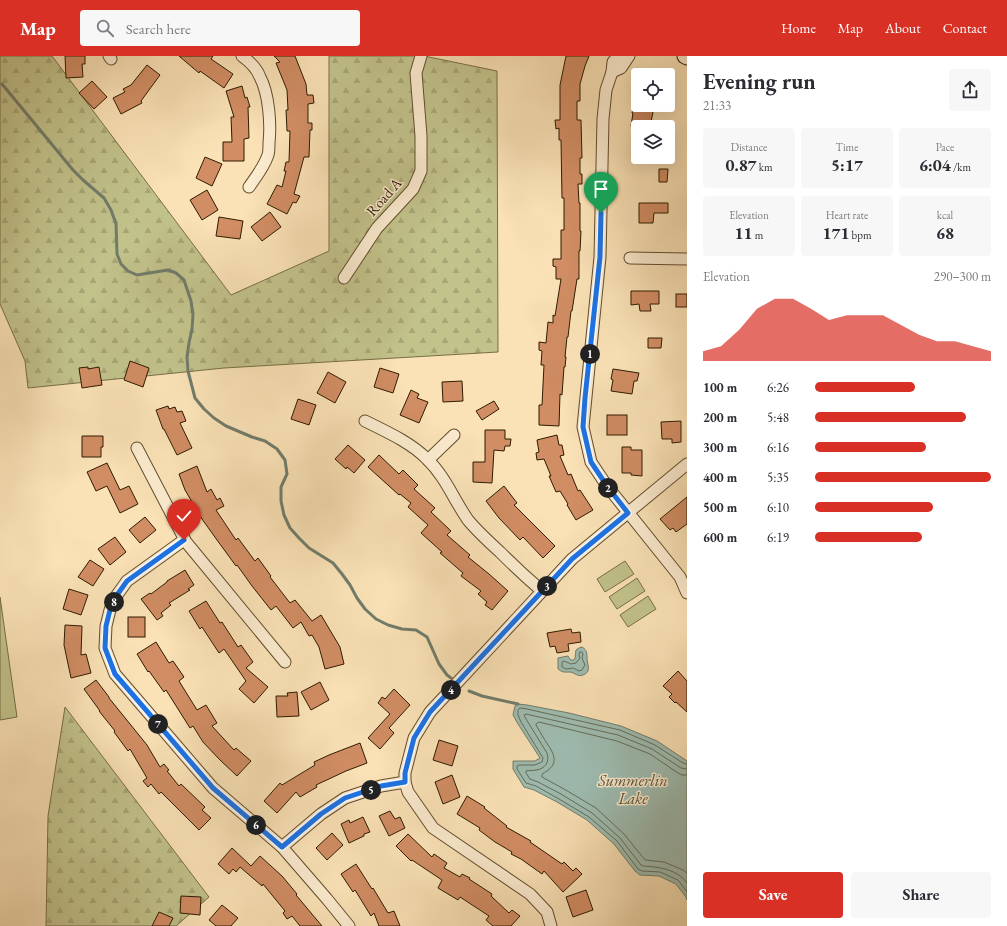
<!DOCTYPE html>
<meta charset="utf-8">
<style>
:root{--surface:#fff;--page:#f7f7f7;--text:#2b2b33;--muted:#7c7c81;--accent:#d93025}
body{margin:0;font-family:"EB Garamond",serif;background:var(--page);color:var(--text);height:100vh;display:flex;flex-direction:column;font-size:15px;white-space:nowrap}
*{box-sizing:border-box;margin:0}
p{font-size:13px;color:var(--muted)}
.icon{flex:none;width:22px;height:22px;fill:none;stroke:currentColor;stroke-width:2;stroke-linecap:round;stroke-linejoin:round}
.map{position:relative;flex:1;overflow:hidden}
.side{display:flex;flex-direction:column;background:var(--surface);width:320px}
.side>*{flex:none}
.fabs{position:absolute;left:631px;top:12px;display:grid;gap:8px}
.fabs a{display:grid;place-items:center;width:44px;height:44px;border-radius:4px;background:var(--surface);box-shadow:0 4px 16px #0002;font-size:20px}
.pin{position:absolute;display:grid;place-items:center;width:34px;height:34px;color:#fff;margin:-41px -17px;border-radius:50% 50% 50% 0;rotate:-45deg;box-shadow:0 0 4px #0007}
.pin .icon{rotate:45deg}
.km{position:absolute;width:20px;height:20px;margin:-10px;border-radius:50%;background:#222;color:#fff;font-size:11px;line-height:20px;text-align:center}
.round{display:grid;place-items:center;flex:none;width:42px;height:42px;border-radius:4px;background:var(--page)}
.summary{display:flex;align-items:center;justify-content:space-between;height:68px;padding:0 16px}
h1{font-size:22px;font-weight:700;line-height:30px}
.metrics{display:grid;grid-template-columns:repeat(3,1fr);gap:6px;height:68px;padding:4px 16px}
.metrics div{display:grid;align-content:center;border-radius:4px;background:var(--page);text-align:center}
.metrics b{font-size:17px;font-weight:700}
.metrics small{font-size:11px;font-weight:400}
.metrics p{font-size:11px}
.chart{height:112px;padding:8px 16px}
.chart p{display:flex;justify-content:space-between}
.chart svg{width:100%;height:72px;margin-top:4px;fill:var(--accent);opacity:.7}
.action{display:flex;gap:8px;margin-top:auto;padding:8px 16px}
.action a{flex:1;height:46px;border-radius:4px;background:var(--accent);color:#fff;font-size:16px;font-weight:700;line-height:46px;text-align:center}
.action a+a{background:var(--page);color:var(--text)}
ul{padding:0 16px;list-style:none;font-size:13px}
li{display:grid;grid-template-columns:64px 48px 1fr;align-items:center;height:30px}
li i{height:10px;border-radius:5px;background:var(--accent)}
header{display:flex;align-items:center;gap:24px;box-sizing:border-box;height:56px;padding:0 20px;background:var(--accent);color:#fff}
header strong{font-size:19px}
nav{display:flex;gap:22px;margin-inline-start:auto;font-size:14px}
.search{width:280px;height:36px;background:var(--page);display:flex;align-items:center;gap:10px;box-sizing:border-box;padding:0 14px;border-radius:4px;color:var(--muted);font-size:15px}
main{display:flex;flex:1;min-height:0}
.map>svg:first-child{display:block}
.forest{fill:url(#forest-firs);stroke:#786e46}
.pitch{fill:#c2c28b;stroke:#786e46}
.water{fill:#9ebdb2;stroke:#717c6b}
.lines{fill:none;stroke-linecap:round;stroke-linejoin:round}
.shore{stroke:#666c59;stroke-width:1}
.stream{stroke:#717c6b;stroke-width:3}
.building{fill:#d18d64;stroke:#2e1b00}
.street-casing{stroke:#614d2e;stroke-width:13}
.secondary-casing{stroke:#2e1b00;stroke-width:17}
.street{stroke:#fcecd0;stroke-width:11}
.secondary{stroke:#fcecd0;stroke-width:15}
.route-casing{stroke:#fff;stroke-width:8}
.route{stroke:#1a73e8;stroke-width:5}
.labels{text-anchor:middle;stroke-width:3;stroke-linejoin:round;paint-order:stroke}
.street-label{font-size:15px;fill:#2e1b00;stroke:#fcecd0}
.water-label{font-size:16px;font-style:italic;fill:#55543e;stroke:#fcecd0}
</style>
<header>
<strong>Map</strong>
<div class="search"><svg class="icon" aria-label="search" viewBox="0 0 24 24"><circle cx="10" cy="10" r="6"/><path d="M15 15l6 6"/></svg>Search here</div>
<nav><a>Home</a><a>Map</a><a>About</a><a>Contact</a></nav>
</header>
<main>
<div class="map">
<svg width="687" height="870" viewBox="0 0 687 870">
<defs>
<pattern id="forest-firs" width="22" height="20" patternUnits="userSpaceOnUse"><rect width="22" height="20" fill="#c2c28b"/><path d="M5 1l3.5 6h-7zM16 11l3.5 6h-7z" fill="#a7a676"/></pattern>
</defs>
<rect width="100%" height="100%" fill="#fae2b6"/>
<filter id="stains"><feTurbulence type="fractalNoise" baseFrequency=".005" numOctaves="4"/><feColorMatrix values="0 0 0 0 .2 0 0 0 0 .09 0 0 0 0 .02 0 0 0 .5 -.17"/></filter>
<radialGradient id="worn" r=".72"><stop offset=".6" stop-color="#630" stop-opacity="0"/><stop offset="1" stop-color="#630" stop-opacity=".3"/></radialGradient>
<!-- forest -->
<g class="forest">
<path d="M0 0H52L231 239 329 195V0H424L497 15 498 296 224 312 28 332 25 305 0 248Z"/>
<path d="M65 651 209 841 176 870H46L48 760Z"/>
</g>
<!-- pitch -->
<g class="pitch">
<path d="M625 505 634 518 605 536 597 523Z"/>
<path d="M637 522 645 535 617 553 609 541Z"/>
<path d="M648 540 656 553 628 571 620 559Z"/>
<path d="M0 541 17 661 0 664Z"/>
</g>
<!-- water -->
<g class="water">
<path d="M582 591C587 594 587 597 587 602 587 608 592 616 583 619 578 621 575 617 570 616 565 616 563 617 558 613V602L568 600 569 602 571 604H574L575 602 576 594 579 592Z"/>
<path d="M518 648 527 649 569 657 621 670 657 685 687 705V844L686 841 676 828 659 820 640 819 635 815 614 788 587 764 557 746 534 734 524 731 513 713V705H535L540 702 518 668 513 659 515 650Z"/>
</g>
<g class="lines">
<!-- shore -->
<g class="shore">
<path d="M580 596H582L583 598 582 602 585 609 582 614 579 615 573 612 566 613 562 611V606L564 605 571 608 576 607 580 602 579 599Z"/>
<path d="M687 708 683 707 655 689 620 674 527 653 520 652 518 654V659L521 666 543 702 542 706 535 709H519L517 710V713L526 727 536 730 559 743 589 761 617 785 638 813 642 815 660 816 678 824 687 836"/>
<path d="M687 713 681 712 652 693 618 679 526 658 524 659 526 663 547 697C550 706 545 713 536 714 533 715 529 714 526 715V717L530 723 538 726 561 738 592 757 620 782 641 809 643 810C659 811 677 813 687 827"/>
<path d="M687 719H682L678 717 650 698 617 685 539 666 536 668V669C540 676 544 683 548 689 557 702 557 710 542 718V721L564 733 596 752 624 778 645 804 664 806 683 814 687 817"/>
</g>
<!-- stream -->
<g class="stream">
<path d="M2 28 73 114 83 124 104 142 111 154 116 168 117 198 121 208 128 215 137 219 168 214 176 217 184 224 191 245 193 259 192 273 189 287 187 301 188 315 195 342 204 353 214 362 226 370 252 381 265 385 277 393 285 404 287 418 281 431V445L284 459 290 472 299 482 309 492 333 507 342 518 350 529 357 542 365 553 376 563 388 569 402 573 416 574 427 581 439 608 447 619 451 622"/>
<path d="M469 635 482 640 518 648"/>
</g>
</g>
<!-- building -->
<g class="building">
<path d="M65 0H85V8H82L83 21 66 22Z"/>
<path d="M179 0H213L211 3 233 18 224 32 200 15 199 17Z"/>
<path d="M274 0H295L306 28 307 39H313L314 47 308 48V67H312V74H310L309 101H304L294 138 300 140 296 147 293 146 287 158 267 148 277 129 282 131 286 115H284L286 106H289L290 75H287L286 54H288L287 34 276 7 280 6Z"/>
<path d="M566 0H589L585 10 580 28V45H577V64H581L582 102H580V118H582V128H578L579 147H580V175H581L580 195H579V223H577L572 255H571L568 281H567L565 301H566L565 311H564L562 339 560 338 559 370 539 369V349H542L544 309H541L542 295 539 294V286L546 287 548 266 553 267V259L555 260 561 223H556V211L553 210V203H561V174H564V142H562L561 84H559V72L556 73 555 64H560V29Z"/>
<path d="M147 9 160 19 141 45 142 47 121 58 113 42 125 36 123 33 131 29Z"/>
<path d="M92 25 107 41 94 53 79 37Z"/>
<path d="M242 30 245 42 247 41 250 51H248L249 82 244 83V105H223V86H232L231 61H234L226 35Z"/>
<path d="M634 49H646L654 51 650 71H638L631 70 633 57H632Z"/>
<path d="M205 101 222 108 212 130 196 122Z"/>
<path d="M659 113H668L667 126H659Z"/>
<path d="M207 134 218 154 202 164 190 144Z"/>
<path d="M639 147H668V157H654L653 167H639Z"/>
<path d="M270 156 281 171 262 185 251 171Z"/>
<path d="M219 161 243 165 240 183 216 180Z"/>
<path d="M631 235H659V248H650L651 255H640L639 248 631 249Z"/>
<rect x="676" y="238" width="11" height="13"/>
<path d="M648 282H662L661 292H648Z"/>
<path d="M130 305 149 312 143 331 124 324Z"/>
<path d="M88 311V313L99 311 102 329 82 332 79 312Z"/>
<path d="M380 312 399 318 393 337 374 331Z"/>
<path d="M613 313 639 317 637 325H634L632 338 611 335 613 324 611 323Z"/>
<path d="M328 316 346 326 335 347 317 337Z"/>
<path d="M462 325 463 345 443 346 442 326Z"/>
<path d="M411 334 419 338 417 342 428 346 419 367 400 359Z"/>
<path d="M298 343 316 349 309 369 291 363Z"/>
<path d="M494 345 499 353 482 364 476 355Z"/>
<path d="M168 350 169 353 175 351 177 356 182 355 186 365 180 367 192 392 177 399 164 373H163L156 354Z"/>
<rect x="607" y="359" width="20" height="20"/>
<path d="M681 365V386L672 387V383H662L661 366Z"/>
<path d="M485 374H505V383H511L510 390H505L504 395 494 394 492 427 473 426V406H485Z"/>
<path d="M557 379 559 389H562L564 399 560 400 568 419 571 418 578 435 580 434 593 454 576 464 567 449 568 448 560 435 556 436 549 420H551L544 403 537 404 536 397 539 396 537 384Z"/>
<path d="M82 380H103V391H101V401H82Z"/>
<path d="M348 389 365 404 354 417 347 411 346 413 335 403Z"/>
<path d="M622 391H631V394H642V420L631 419V417H622Z"/>
<path d="M379 399 399 418 403 414 418 429 414 433 435 452 431 456 451 475 447 479 470 499 468 501 489 518 508 535 492 554 485 549 487 546 478 538 481 535 461 520 463 517 440 497 442 496 421 477 428 469 408 451 411 447 400 438 399 439 368 411Z"/>
<path d="M107 407 120 434 129 430 138 448 120 457 107 430 96 435 87 416Z"/>
<path d="M197 410 207 436 211 433 217 444 220 442 224 450 216 454 236 484 238 482 255 505 258 502 271 520 270 521 290 547 295 544 312 565 321 559 340 591 344 608 325 613 319 591 312 579 309 580 301 566 293 572 276 550 271 554 252 530 237 509 236 510 217 484 202 463 185 434 179 418Z"/>
<path d="M504 430 517 447 514 449 555 490 543 502 523 481 520 484 499 462 486 445Z"/>
<path d="M687 441V468L676 476 673 472 670 474 660 463Z"/>
<path d="M145 461 156 474 140 487 129 474Z"/>
<path d="M115 481 126 496 110 509 98 493Z"/>
<path d="M90 504 104 513 93 530 78 521Z"/>
<path d="M185 514 194 529 188 533 190 534 169 547 171 549 161 557 163 560 157 564 141 543 150 537 151 538 167 526V525Z"/>
<path d="M69 533 88 539 81 559 63 553Z"/>
<path d="M206 545 220 567 222 566 238 591 241 589 253 606 246 612 268 631 254 647 239 633 246 625 224 593 219 597 202 571 200 573 189 555Z"/>
<rect x="128" y="561" width="17" height="20"/>
<path d="M65 569 82 570 81 599 86 598 91 617 71 622 64 589Z"/>
<path d="M571 573 572 577 580 576 581 586 568 588 569 595 557 597 555 590 550 591 547 577Z"/>
<path d="M156 586 169 607 173 605 184 621 179 625 197 654 206 649 217 667 212 670 234 694 236 692 251 705 237 720 220 704 203 686 193 670 190 672 166 634 164 636 149 615 148 616 137 598Z"/>
<path d="M678 615 687 625V656L676 646 675 647 669 641 672 638 663 630Z"/>
<path d="M96 624 109 641V642L147 689 160 711 164 708 169 714 167 715 179 730 181 728 205 751 202 754 211 762 199 774 161 736 159 738 151 728 148 731 143 725 147 722 130 693 128 695 114 676 115 675 99 655H100L84 633Z"/>
<path d="M320 626 329 644 311 654 301 636Z"/>
<path d="M394 633 410 649 389 672 394 677 380 693 368 682 390 658 378 647 382 641 385 643Z"/>
<path d="M297 636 299 660 277 661 276 640H288L287 637Z"/>
<path d="M439 684 458 690 452 710 433 704Z"/>
<path d="M360 687 367 707 346 715 316 729 317 731 300 741 296 736 277 757 264 745 280 727 282 729 315 709 314 706 329 699Z"/>
<path d="M452 719 460 741 443 748 435 726Z"/>
<path d="M467 740 485 751 484 752 507 770 506 771 531 785 530 786 562 808 564 806 573 815 576 812 582 818 563 836 544 815 542 818 521 803 511 798 512 796 495 786 479 774 480 772 457 758Z"/>
<path d="M390 755 395 763 400 761 405 772 389 780 379 760Z"/>
<path d="M363 761 370 776 364 778V780L349 787 341 768 349 764 350 767Z"/>
<path d="M332 777 343 789 327 804 316 792Z"/>
<path d="M408 778 432 801 434 798 447 807 444 812 460 821 462 818 470 822 469 823 492 838 491 840 509 857 512 854 520 860 511 870H493L486 864 489 860 460 841 458 844 438 832 442 824 412 804 411 805 396 790Z"/>
<path d="M232 792 251 810 260 800 282 820 297 838 296 839 322 870H300L292 860 287 863 283 857 285 855 263 828 262 830 240 811 236 816 233 813 229 818 218 808Z"/>
<path d="M356 808 372 833 373 832 388 857 394 855 400 870H379L374 857 371 860 355 834 353 836 341 818Z"/>
<path d="M586 834 593 854 573 861 566 841Z"/>
<path d="M181 840 201 841 200 859 180 857Z"/>
<path d="M222 849 238 862 231 870H216L209 864Z"/>
<path d="M159 856 173 862 169 870H152Z"/>
</g>
<g class="lines">
<defs>
<g id="street">
<path d="M109 0 111 3"/>
<path d="M242 0C249 5 257 13 260 21 269 38 271 68 269 87 269 91 269 96 268 99 264 111 256 121 249 131"/>
<path d="M618 0 613 6 612 16 606 34 603 63 600 201 583 371 591 406 607 430 680 521 687 537"/>
<path d="M612 16 621 12 629 0"/>
<path d="M630 202 687 203"/>
<path d="M344 222 377 172 413 133 421 115V80L416 17 421 0"/>
<path d="M365 365C387 376 410 386 427 403 445 420 454 444 468 464 478 476 489 486 500 496 514 510 528 523 542 535"/>
<path d="M137 392 186 486 285 606"/>
<path d="M428 404 454 379"/>
<path d="M184 484 127 525 117 539 110 554 106 570 105 592 115 618 213 732 282 791 327 843 349 870"/>
<path d="M282 791 321 758 345 742 381 730 405 726"/>
<path d="M551 870 547 856 530 838 433 772 408 736 405 726V717L414 682 430 656 572 503 687 408"/>
</g>
<path id="secondary" d="M685 0 687 1"/>
</defs>
<!-- street casing -->
<use href="#street" class="street-casing"/>
<!-- secondary casing -->
<use href="#secondary" class="secondary-casing"/>
<!-- street -->
<use href="#street" class="street"/>
<!-- secondary -->
<use href="#secondary" class="secondary"/>
</g>
<g class="lines">
<defs>
<path id="route" d="M184 484 127 525 117 539 110 554 106 570 105 592 115 618 213 732 282 791 321 758 345 742 381 730 405 726V717L414 682 430 656 572 503 628 457 607 430 591 406 583 371 585 342 600 201 601 157"/>
</defs>
<!-- route casing -->
<use href="#route" class="route-casing"/>
<!-- route -->
<use href="#route" class="route"/>
</g>
<g class="labels">
<!-- street labels -->
<g class="street-label">
<text transform="translate(384 141) rotate(-49)" y="5">Road A</text>
</g>
<!-- water labels -->
<g class="water-label">
<text x="633" y="730">Summerlin<tspan x="633" dy="18">Lake</tspan></text>
</g>
</g>
<rect width="100%" height="100%" filter="url(#stains)"/>
<rect width="100%" height="100%" fill="url(#worn)"/>
</svg>
<div class="fabs">
<a><svg class="icon" aria-label="locate" viewBox="0 0 24 24"><circle cx="12" cy="12" r="6"/><path d="M12 2v4M12 18v4M2 12h4M18 12h4"/></svg></a>
<a><svg class="icon" aria-label="layers" viewBox="0 0 24 24"><path d="M12 4l9 5-9 5-9-5zM3 14l9 5 9-5"/></svg></a>
</div>
<div class="pin" style="left:601px;top:157px;background:#1e9e55"><svg class="icon" aria-label="arrive" viewBox="0 0 24 24"><path d="M6 21V4h12l-3 4 3 4H6"/></svg></div>
<div class="pin" style="left:184px;top:484px;background:#d93025"><svg class="icon" aria-label="check" viewBox="0 0 24 24"><path d="M5 12l5 5 9-10"/></svg></div>
<b class="km" style="left:590px;top:298px">1</b>
<b class="km" style="left:608px;top:432px">2</b>
<b class="km" style="left:547px;top:530px">3</b>
<b class="km" style="left:451px;top:634px">4</b>
<b class="km" style="left:371px;top:734px">5</b>
<b class="km" style="left:256px;top:769px">6</b>
<b class="km" style="left:158px;top:668px">7</b>
<b class="km" style="left:114px;top:546px">8</b>
</div>
<section class="side">
<div class="summary"><div><h1>Evening run</h1><p>21:33</p></div><a class="round"><svg class="icon" aria-label="share" viewBox="0 0 24 24"><path d="M12 15V3M7 8l5-5 5 5M5 13v7h14v-7"/></svg></a></div>
<div class="metrics">
<div><p>Distance</p><b>0.87<small> km</small></b></div>
<div><p>Time</p><b>5:17</b></div>
<div><p>Pace</p><b>6:04<small> /km</small></b></div>
</div>
<div class="metrics">
<div><p>Elevation</p><b>11<small> m</small></b></div>
<div><p>Heart rate</p><b>171<small> bpm</small></b></div>
<div><p>kcal</p><b>68</b></div>
</div>
<div class="chart"><p><span>Elevation</span>290–300 m</p>
<svg viewBox="0 0 160 44" preserveAspectRatio="none"><path d="M0 44V38L10 35L20 25L30 12L40 6L50 6L60 12L70 19L80 16L90 16L100 16L110 22L120 28L130 32L140 32L150 35L160 38V44z"/></svg>
</div>
<ul>
<li><b>100 m</b>6:26<i style="width:57%"></i></li>
<li><b>200 m</b>5:48<i style="width:86%"></i></li>
<li><b>300 m</b>6:16<i style="width:63%"></i></li>
<li><b>400 m</b>5:35<i style="width:100%"></i></li>
<li><b>500 m</b>6:10<i style="width:67%"></i></li>
<li><b>600 m</b>6:19<i style="width:61%"></i></li>
</ul>
<div class="action"><a>Save</a><a>Share</a></div>
</section>
</main>
